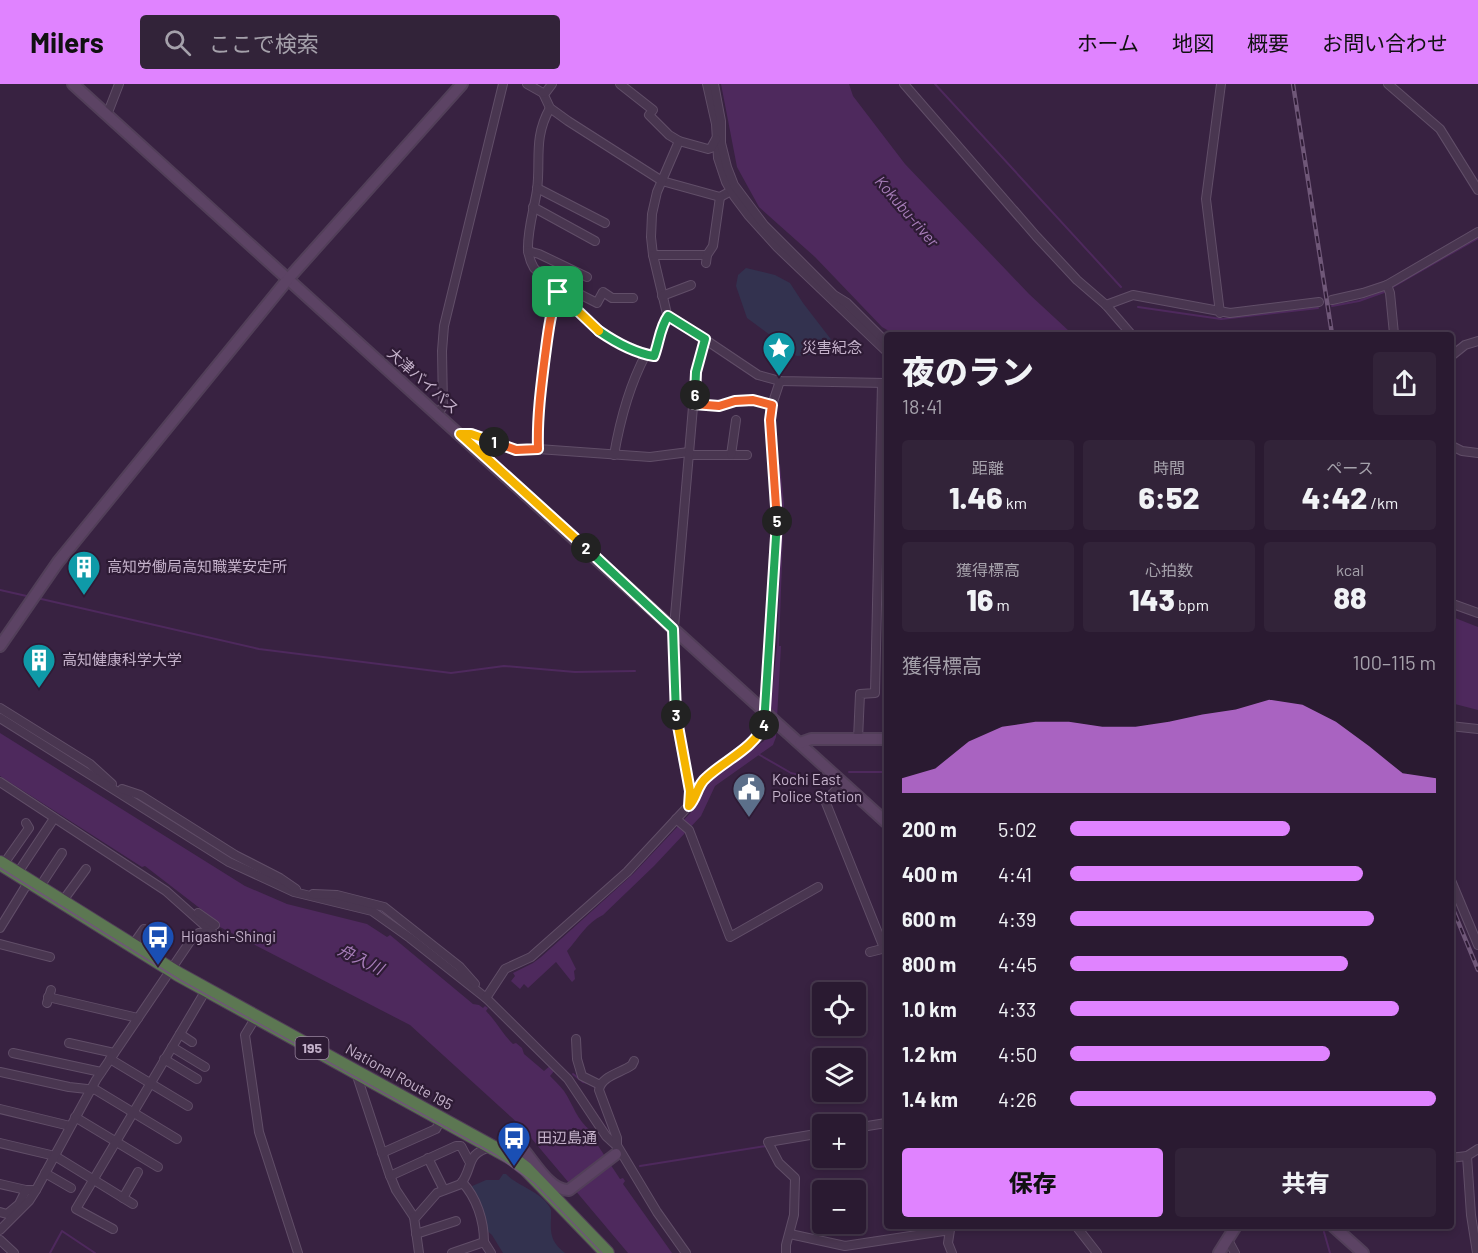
<!DOCTYPE html>
<html lang="ja">
<meta charset="utf-8">
<style>
:root{--surface:#2a1a31;--page:#322339;--text:#f1f3f6;--muted:#a5a1ab;--line:#46384d;--accent:#e083ff}
body{margin:0;font-family:Barlow,"Noto Sans JP",sans-serif;background:var(--page);color:var(--text);height:100vh;display:flex;flex-direction:column;font-size:22px;white-space:nowrap}
*{box-sizing:border-box;margin:0}
p{font-size:20px;color:var(--muted)}
.icon{flex:none;width:33px;height:33px;fill:none;stroke:currentColor;stroke-width:2;stroke-linecap:round;stroke-linejoin:round}
.map{position:relative;flex:1;overflow:hidden}
.sheet{position:absolute;left:884px;top:248px;width:570px;height:897px;display:flex;flex-direction:column;background:var(--surface);border-radius:6px;box-shadow:0 3px 9px #0003,0 0 0 2px var(--line)}
.sheet>*{flex:none}
.buttons{position:absolute;left:812px;top:898px;display:grid;gap:12px}
.buttons a{display:grid;place-items:center;width:54px;height:54px;border-radius:6px;background:var(--surface);box-shadow:0 3px 9px #0003,0 0 0 2px var(--line);font-size:30px}
.pin{position:absolute;display:grid;place-items:center;width:51px;height:51px;color:#fff;margin:-26px;border-radius:12px;box-shadow:0 3px 9px #0006}
.km{position:absolute;width:30px;height:30px;margin:-15px;border-radius:50%;background:#222;color:#fff;font-size:16px;line-height:30px;text-align:center}
.round{display:grid;place-items:center;flex:none;width:63px;height:63px;border-radius:6px;background:var(--page)}
.summary{display:flex;align-items:center;justify-content:space-between;height:102px;padding:0 18px}
h1{font-size:33px;font-weight:800;line-height:45px}
.figures{display:grid;grid-template-columns:repeat(3,1fr);gap:9px;height:102px;padding:6px 18px}
.figures div{display:grid;align-content:center;border-radius:6px;background:var(--page);text-align:center}
.figures b{font-size:30px;font-weight:800}
.figures small{font-size:16px;font-weight:400}
.figures p{font-size:16px}
.chart{height:168px;padding:12px 18px}
.chart p{display:flex;justify-content:space-between}
.chart svg{width:100%;height:108px;margin-top:6px;fill:var(--accent);opacity:.7}
.primary-button{display:flex;gap:12px;margin-top:auto;padding:12px 18px}
.primary-button a{flex:1;height:69px;border-radius:6px;background:var(--accent);color:#111;font-size:24px;font-weight:800;line-height:69px;text-align:center}
.primary-button a+a{background:var(--page);color:var(--text)}
ul{padding:0 18px;list-style:none;font-size:20px}
li{display:grid;grid-template-columns:96px 72px 1fr;align-items:center;height:45px}
li i{height:15px;border-radius:8px;background:var(--accent)}
header{display:flex;align-items:center;gap:36px;box-sizing:border-box;height:84px;padding:0 30px;background:var(--accent);color:#111}
header strong{font-size:28px}
nav{display:flex;gap:33px;margin-inline-start:auto;font-size:21px}
.search{width:420px;height:54px;background:var(--page);display:flex;align-items:center;gap:15px;box-sizing:border-box;padding:0 21px;border-radius:6px;color:var(--muted);font-size:22px}
.map>svg:first-child{display:block}
.green{fill:#33324f}
.water{fill:#4e295d}
.lines{fill:none;stroke-linecap:round;stroke-linejoin:round}
.stream{stroke:#4e295d;stroke-width:2}
.street-casing{stroke:#614e68;stroke-width:10}
.secondary-casing{stroke:#523f59;stroke-width:14}
.highway-casing{stroke:#513e58;stroke-width:16}
.street{stroke:#493650;stroke-width:8}
.secondary{stroke:#5c4364;stroke-width:10}
.highway{stroke:#5c7752;stroke-width:14}
.tram{stroke:#6f5778;stroke-width:1.5}
.rail-casing{stroke:#6f5778;stroke-width:4.5}
.rail{stroke:#2e1b35;stroke-width:2;stroke-dasharray:7;stroke-linecap:butt}
.split-1-casing{stroke:#fff;stroke-width:12}
.split-2-casing{stroke:#fff;stroke-width:12}
.split-3-casing{stroke:#fff;stroke-width:12}
.split-4-casing{stroke:#fff;stroke-width:12}
.split-5-casing{stroke:#fff;stroke-width:12}
.split-6-casing{stroke:#fff;stroke-width:12}
.split-7-casing{stroke:#fff;stroke-width:12}
.split-8-casing{stroke:#fff;stroke-width:12}
.split-1{stroke:#f0652b;stroke-width:8}
.split-2{stroke:#f5b400;stroke-width:8}
.split-3{stroke:#22a559;stroke-width:8}
.split-4{stroke:#f5b400;stroke-width:8}
.split-5{stroke:#22a559;stroke-width:8}
.split-6{stroke:#f0652b;stroke-width:8}
.split-7{stroke:#22a559;stroke-width:8}
.split-8{stroke:#f5b400;stroke-width:8}
.labels{text-anchor:middle;stroke-width:4.5;stroke-linejoin:round;paint-order:stroke}
.shield{fill:#2e1b35;stroke:#98859e;stroke-width:1.5}
.shield-label{font-size:14px;font-weight:bold;fill:#c5b2cb}
.poi-label{font-size:15px;fill:#c5b2cb;stroke:#2e1b35;text-anchor:start}
.street-label{font-size:15px;fill:#c5b2cb;stroke:#2e1b35}
.water-label{font-size:16px;font-style:italic;fill:#a87eba;stroke:#2e1b35}
</style>
<header>
<strong>Milers</strong>
<div class="search"><svg class="icon" aria-label="search" viewBox="0 0 24 24"><circle cx="10" cy="10" r="6"/><path d="M15 15l6 6"/></svg>ここで検索</div>
<nav><a>ホーム</a><a>地図</a><a>概要</a><a>お問い合わせ</a></nav>
</header>
<div class="map">
<svg width="1478" height="1169" viewBox="0 0 1478 1169">
<rect width="100%" height="100%" fill="#382241"/>
<!-- green -->
<g class="green">
<path d="M746 184 775 191 790 199 803 219 833 258 834 264 810 271 797 272 786 267 770 251 747 234 736 202 738 191Z"/>
<path d="M503 1090H506C517 1102 545 1109 551 1126 551 1127 551 1134 551 1135 550 1151 552 1159 565 1169H503L492 1151 485 1145 470 1103 486 1096H499Z"/>
</g>
<!-- water -->
<g class="water">
<path d="M721 0H849L853 12 905 80 1029 210 1069 247 1076 250H894L882 243 815 173 759 123 737 83Z"/>
<path d="M1450 532 1478 543V626L1451 619Z"/>
<path d="M777 562H781L776 653 773 661 715 702 701 732 654 782 603 831C586 839 579 854 567 867L576 885 574 887 575 895 572 898 556 878 528 904 524 900 520 905 511 897 515 892 513 889 533 879 541 873 633 790 695 724 705 702 714 693 742 672 764 657 768 646Z"/>
<path d="M0 649 245 802 287 820 367 840 387 853 390 851 473 920 479 921 483 924 485 922 488 924 486 927C497 938 503 951 513 960L516 959 522 964 524 970 544 987 551 981 555 986 550 992C555 997 560 1002 564 1007 574 1022 576 1035 591 1047V1051L620 1095 623 1094 625 1097 623 1100 672 1169H628L521 1042 410 941 218 842 219 839 145 782 142 783 0 692Z"/>
</g>
<g class="lines">
<!-- stream -->
<g class="stream">
<path d="M935 0 1121 203"/>
<path d="M1332 222 1359 217 1384 208 1478 154"/>
<path d="M1138 223 1221 235 1318 224"/>
<path d="M0 506 31 513"/>
<path d="M37 514 259 565 451 589 504 582 575 588 635 587"/>
<path d="M778 564 783 420 779 381"/>
<path d="M758 670 791 689 799 691"/>
<path d="M849 688H886"/>
<path d="M573 990 583 998 589 999"/>
<path d="M640 1082 766 1062"/>
<path d="M1324 1148 1330 1169"/>
<path d="M50 1169 62 1147 95 1169"/>
</g>
<defs>
<g id="street">
<path d="M527 0 543 9 550 24 568 37 662 97 720 113 731 107"/>
<path d="M620 0 653 26 649 31 669 51 679 57"/>
<path d="M707 0 716 40 718 74 726 98 734 112 749 132 777 163 886 267"/>
<path d="M714 0 721 37V59L727 83 734 101 764 141 834 211 847 219 886 258"/>
<path d="M904 0 1036 152 1077 196 1106 221 1131 250"/>
<path d="M1388 0 1440 45 1478 106"/>
<path d="M543 9 546 8 552 0"/>
<path d="M550 24C533 54 541 76 537 106 534 126 527 147 528 167 529 173 531 179 534 184L594 243 619 259 646 270C629 302 620 336 614 371"/>
<path d="M107 31 119 0"/>
<path d="M716 55 711 64 708 65 679 57 657 108 652 130 651 153 653 171 667 230 758 291 780 297 886 299"/>
<path d="M537 104 605 139"/>
<path d="M533 123 595 157"/>
<path d="M528 167 539 170 587 193"/>
<path d="M653 171H707"/>
<path d="M706 179 707 171 713 162 720 113"/>
<path d="M548 194 597 219 603 208 612 214H633"/>
<path d="M1387 201 1390 209 1394 250"/>
<path d="M662 212 691 201"/>
<path d="M1332 216 1363 209 1387 201 1478 148"/>
<path d="M1106 221 1133 211 1230 229 1319 218"/>
<path d="M1220 229 1206 115 1221 0"/>
<path d="M646 270 654 272C659 259 660 243 668 232"/>
<path d="M1450 273 1465 261 1478 257"/>
<path d="M694 320 719 322 735 317 753 316 772 321"/>
<path d="M438 330 443 322 442 267 444 242 503 0"/>
<path d="M460 350 471 349 516 366 538 365 650 373 689 368"/>
<path d="M1450 361 1462 367 1478 369"/>
<path d="M538 365C538 334 541 303 545 272 548 250 550 229 558 208"/>
<path d="M689 371H747"/>
<path d="M731 371 736 336"/>
<path d="M1450 519 1478 529"/>
<path d="M0 624 90 680 112 700"/>
<path d="M0 634 229 778 294 808 372 827 410 854 486 914 568 995 606 1052 618 1063 657 1128 686 1169"/>
<path d="M1450 642 1478 645"/>
<path d="M858 655 860 610 875 609 882 299"/>
<path d="M0 698 166 807 212 848"/>
<path d="M843 699 831 711 826 719 884 864"/>
<path d="M122 705 140 711 235 771 280 794 296 805"/>
<path d="M689 722 690 707 676 638 673 555 696 288 705 255"/>
<path d="M676 735 689 746 730 853 818 803"/>
<path d="M3 781 29 744 26 739"/>
<path d="M17 790 53 736"/>
<path d="M1450 794 1478 861"/>
<path d="M39 804 62 769"/>
<path d="M313 810 337 811 384 823 460 883 475 900"/>
<path d="M62 818 86 785"/>
<path d="M198 829 215 841"/>
<path d="M0 844 29 797"/>
<path d="M0 860 50 873"/>
<path d="M132 862 144 845"/>
<path d="M870 868 886 864"/>
<path d="M151 873 168 850"/>
<path d="M48 913 138 934"/>
<path d="M486 914 505 885 531 873 627 788 694 716 705 694 759 652 764 640 777 424 770 336 772 321 780 297"/>
<path d="M47 919 51 906"/>
<path d="M256 933 245 951 259 1048 298 1169"/>
<path d="M180 950 192 958"/>
<path d="M576 955 577 975 582 992 600 1001"/>
<path d="M69 959 114 969"/>
<path d="M172 963 205 983"/>
<path d="M13 969 101 988"/>
<path d="M110 975 188 1022"/>
<path d="M164 975 197 995"/>
<path d="M0 988 69 1003 96 1006 177 1055"/>
<path d="M356 989 389 1089 396 1106 414 1133"/>
<path d="M0 1025 70 1042"/>
<path d="M75 1033 158 1083"/>
<path d="M855 1044 886 1039"/>
<path d="M0 1059 55 1072 133 1120"/>
<path d="M617 1065V1054L599 1006C601 992 621 989 632 981L634 977"/>
<path d="M382 1069 436 1045 441 1035"/>
<path d="M1467 1072 1471 1131 1477 1169"/>
<path d="M428 1074 444 1106"/>
<path d="M1450 1074 1467 1072 1478 1065"/>
<path d="M45 1089 71 1104"/>
<path d="M390 1092 456 1062H461L469 1077"/>
<path d="M0 1100 26 1106"/>
<path d="M123 1114 138 1088"/>
<path d="M0 1128 7 1130 19 1120 26 1106H36L96 996 191 856 199 849 212 848"/>
<path d="M1076 1142 1097 1169"/>
<path d="M113 1145 76 1125 206 906"/>
<path d="M0 1146 29 1117 36 1106"/>
<path d="M416 1150 456 1137"/>
<path d="M790 1150 845 1162 950 1146 948 1159 952 1169"/>
<path d="M0 1156 14 1169"/>
<path d="M1228 1156 1235 1169"/>
<path d="M484 1158 491 1169"/>
<path d="M419 1169 414 1133H416L437 1109 461 1100C474 1082 465 1070 491 1063"/>
<path d="M452 1169 484 1158C484 1137 477 1114 462 1098"/>
<path d="M786 1169V1161L794 1131 795 1094 779 1079 768 1058 822 1049"/>
</g>
<g id="secondary">
<path d="M73 0 886 738"/>
<path d="M0 562 58 478 288 195 462 0"/>
<path d="M800 659 811 655H886"/>
<path d="M498 1067 509 1058 515 1057C531 1070 547 1107 569 1106L616 1070"/>
<path d="M1333 1142 1363 1169"/>
<path d="M1219 1169 1236 1142"/>
</g>
<path id="highway" d="M0 779 178 890 512 1074 526 1085 607 1169"/>
</defs>
<!-- street casing -->
<use href="#street" class="street-casing"/>
<!-- secondary casing -->
<use href="#secondary" class="secondary-casing"/>
<!-- highway casing -->
<use href="#highway" class="highway-casing"/>
<!-- street -->
<use href="#street" class="street"/>
<!-- secondary -->
<use href="#secondary" class="secondary"/>
<!-- highway -->
<use href="#highway" class="highway"/>
<!-- tram -->
<path class="tram" d="M0 784 180 896 496 1071 534 1099 602 1169"/>
<defs>
<g id="rail">
<path d="M1293 0 1332 250"/>
<path d="M1450 818 1478 886"/>
</g>
</defs>
<!-- rail casing -->
<use href="#rail" class="rail-casing"/>
<!-- rail -->
<use href="#rail" class="rail"/>
</g>
<g class="lines">
<defs>
<path id="split-1" d="M494 358 516 366 538 365C537 334 541 303 545 272 548 250 550 229 558 208"/>
<path id="split-2" d="M494 358 471 350H460L586 464"/>
<path id="split-3" d="M586 464 673 545 676 631"/>
<path id="split-4" d="M676 631 690 707 689 722C697 714 697 701 706 694 725 676 753 665 764 641"/>
<path id="split-5" d="M764 641 777 437"/>
<path id="split-6" d="M695 311 694 320 719 322 735 317 753 316 772 321 770 336 777 437"/>
<path id="split-7" d="M599 247C615 258 635 269 654 272 659 259 660 243 668 232L705 255 696 288 695 311"/>
<path id="split-8" d="M558 208 599 247"/>
</defs>
<!-- split-1 casing -->
<use href="#split-1" class="split-1-casing"/>
<!-- split-2 casing -->
<use href="#split-2" class="split-2-casing"/>
<!-- split-3 casing -->
<use href="#split-3" class="split-3-casing"/>
<!-- split-4 casing -->
<use href="#split-4" class="split-4-casing"/>
<!-- split-5 casing -->
<use href="#split-5" class="split-5-casing"/>
<!-- split-6 casing -->
<use href="#split-6" class="split-6-casing"/>
<!-- split-7 casing -->
<use href="#split-7" class="split-7-casing"/>
<!-- split-8 casing -->
<use href="#split-8" class="split-8-casing"/>
<!-- split-1 -->
<use href="#split-1" class="split-1"/>
<!-- split-2 -->
<use href="#split-2" class="split-2"/>
<!-- split-3 -->
<use href="#split-3" class="split-3"/>
<!-- split-4 -->
<use href="#split-4" class="split-4"/>
<!-- split-5 -->
<use href="#split-5" class="split-5"/>
<!-- split-6 -->
<use href="#split-6" class="split-6"/>
<!-- split-7 -->
<use href="#split-7" class="split-7"/>
<!-- split-8 -->
<use href="#split-8" class="split-8"/>
</g>
<!-- icons -->
<defs>
<symbol id="sight-pin" viewBox="-11 -11 22 30"><path d="M0 17L-7.5 6A9.5 9.5 0 1 1 7.5 6Z" fill="#0f9aa8" stroke="#2e1b35"/><path d="M0-6L1.8-2.2L6-1.7L2.9 1.2L3.7 5.4L0 3.3L-3.7 5.4L-2.9 1.2L-6-1.7L-1.8-2.2Z" fill="#fff"/></symbol>
<symbol id="building-pin" viewBox="-11 -11 22 30"><path d="M0 17L-7.5 6A9.5 9.5 0 1 1 7.5 6Z" fill="#0f9aa8" stroke="#2e1b35"/><path d="M-4-6H4V6H1V3H-1V6H-4ZM-2.5-4.3h1.7v1.8h-1.7ZM.8-4.3h1.7v1.8H.8ZM-2.5-1h1.7V.8h-1.7ZM.8-1h1.7V.8H.8Z" fill="#fff"/></symbol>
<symbol id="civic-pin" viewBox="-11 -11 22 30"><path d="M0 17L-7.5 6A9.5 9.5 0 1 1 7.5 6Z" fill="#5c6f8a" stroke="#2e1b35"/><path d="M-.6-6.5H3V-4.5H.6V-3L4-1V1h2V6H-6V1h2V-1L-.6-3ZM-1.2 2.5V6h2.4V2.5Z" fill="#fff"/></symbol>
<symbol id="bus-pin" viewBox="-11 -11 22 30"><path d="M0 17L-7.5 6A9.5 9.5 0 1 1 7.5 6Z" fill="#1a4fb4" stroke="#2e1b35"/><path d="M-5-6H5V4H4V6H2V4H-2V6H-4V4H-5ZM-3.5-4V0h7V-4ZM-3.5 1.2v1.5H-2V1.2ZM2 1.2v1.5H3.5V1.2Z" fill="#fff"/></symbol>
</defs>
<g fill-rule="evenodd">
<use href="#sight-pin" x="760" y="245" width="38" height="52"/>
<use href="#building-pin" x="65" y="464" width="38" height="52"/>
<use href="#building-pin" x="20" y="557" width="38" height="52"/>
<use href="#civic-pin" x="730" y="686" width="38" height="52"/>
<use href="#bus-pin" x="139" y="834" width="38" height="52"/>
<use href="#bus-pin" x="495" y="1035" width="38" height="52"/>
</g>
<g class="labels">
<!-- shield labels -->
<rect class="shield" x="295.5" y="953" width="33" height="22" rx="4.5"/>
<g class="shield-label">
<text x="312" y="969">195</text>
</g>
<!-- poi labels -->
<g class="poi-label">
<text x="802" y="269">災害紀念</text>
<text x="107" y="488">高知労働局高知職業安定所</text>
<text x="62" y="581">高知健康科学大学</text>
<text x="772" y="701">Kochi East<tspan x="772" dy="17">Police Station</tspan></text>
<text x="181" y="858">Higashi-Shingi</text>
<text x="537" y="1059">田辺島通</text>
</g>
<!-- street labels -->
<g class="street-label">
<text transform="translate(423 297) rotate(42)" y="5">大津バイパス</text>
<text transform="translate(399 993) rotate(29)" y="5">National Route 195</text>
</g>
<!-- water labels -->
<g class="water-label">
<text transform="translate(907 127) rotate(49)" y="6">Kokubu-river</text>
<text transform="translate(361 875) rotate(26)" y="6">舟入川</text>
</g>
</g>
</svg>
<div class="buttons">
<a><svg class="icon" aria-label="locate" viewBox="0 0 24 24"><circle cx="12" cy="12" r="6"/><path d="M12 2v4M12 18v4M2 12h4M18 12h4"/></svg></a>
<a><svg class="icon" aria-label="layers" viewBox="0 0 24 24"><path d="M12 4l9 5-9 5-9-5zM3 14l9 5 9-5"/></svg></a>
<a>+</a>
<a>−</a>
</div>
<div class="pin" style="left:558px;top:208px;background:#1e9e55"><svg class="icon" aria-label="arrive" viewBox="0 0 24 24"><path d="M6 21V4h12l-3 4 3 4H6"/></svg></div>
<b class="km" style="left:494px;top:358px">1</b>
<b class="km" style="left:586px;top:464px">2</b>
<b class="km" style="left:676px;top:631px">3</b>
<b class="km" style="left:764px;top:641px">4</b>
<b class="km" style="left:777px;top:437px">5</b>
<b class="km" style="left:695px;top:311px">6</b>
<section class="sheet">
<div class="summary"><div><h1>夜のラン</h1><p>18:41</p></div><a class="round"><svg class="icon" aria-label="share" viewBox="0 0 24 24"><path d="M12 15V3M7 8l5-5 5 5M5 13v7h14v-7"/></svg></a></div>
<div class="figures">
<div><p>距離</p><b>1.46<small> km</small></b></div>
<div><p>時間</p><b>6:52</b></div>
<div><p>ペース</p><b>4:42<small> /km</small></b></div>
</div>
<div class="figures">
<div><p>獲得標高</p><b>16<small> m</small></b></div>
<div><p>心拍数</p><b>143<small> bpm</small></b></div>
<div><p>kcal</p><b>88</b></div>
</div>
<div class="chart"><p><span>獲得標高</span>100–115 m</p>
<svg viewBox="0 0 160 44" preserveAspectRatio="none"><path d="M0 44V38L10 34L20 23L30 17L40 15L50 15L60 17L70 17L80 15L90 12L100 10L110 6L120 8L130 15L140 25L150 36L160 38V44z"/></svg>
</div>
<ul>
<li><b>200 m</b>5:02<i style="width:60%"></i></li>
<li><b>400 m</b>4:41<i style="width:80%"></i></li>
<li><b>600 m</b>4:39<i style="width:83%"></i></li>
<li><b>800 m</b>4:45<i style="width:76%"></i></li>
<li><b>1.0 km</b>4:33<i style="width:90%"></i></li>
<li><b>1.2 km</b>4:50<i style="width:71%"></i></li>
<li><b>1.4 km</b>4:26<i style="width:100%"></i></li>
</ul>
<div class="primary-button"><a>保存</a><a>共有</a></div>
</section>
</div>
